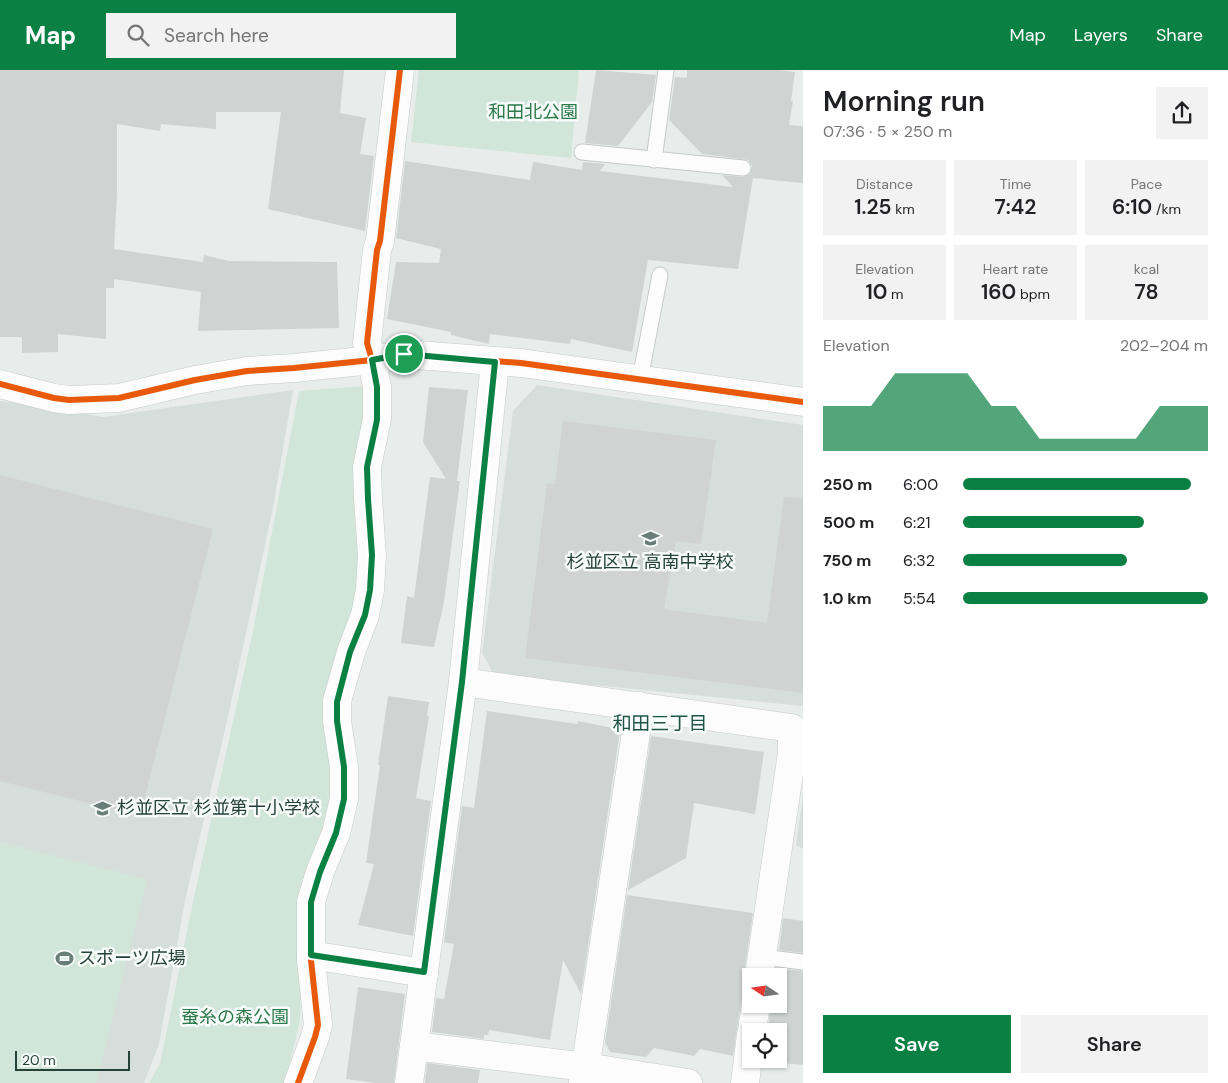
<!DOCTYPE html>
<meta charset="utf-8">
<style>
:root{--surface:#fff;--page:#f2f2f2;--text:#202124;--muted:#757577;--accent:#0b8043}
body{margin:0;font-family:"DM Sans","Noto Sans JP",sans-serif;background:var(--page);color:var(--text);height:100vh;display:flex;flex-direction:column;font-size:19px;white-space:nowrap}
*{box-sizing:border-box;margin:0}
p{font-size:16px;color:var(--muted)}
.icon{flex:none;width:28px;height:28px;fill:none;stroke:currentColor;stroke-width:2;stroke-linecap:round;stroke-linejoin:round}
.map{position:relative;flex:1;overflow:hidden}
.details{display:flex;flex-direction:column;background:var(--surface);width:425px}
.details>*{flex:none}
.needle{width:32px;rotate:283deg}
.buttons{position:absolute;left:742px;top:898px;display:grid;gap:10px}
.buttons a{display:grid;place-items:center;width:45px;height:45px;border-radius:0px;background:var(--surface);box-shadow:0 1px 4px #0004;font-size:25px}
.scale{position:absolute;left:15px;bottom:12px;width:115px;box-sizing:border-box;padding-left:5px;border:2px solid #24423a;border-top:0;font-size:14px;line-height:18px;white-space:nowrap;color:#24423a;-webkit-text-stroke:4px #f7fbf9;paint-order:stroke}
.pin{position:absolute;display:grid;place-items:center;width:42px;height:42px;color:#fff;margin:-21px;border:2px solid #fff;border-radius:50%;box-shadow:0 1px 5px #0007}
.round{display:grid;place-items:center;flex:none;width:52px;height:52px;border-radius:0px;background:var(--page)}
.headline{display:flex;align-items:center;justify-content:space-between;height:85px;padding:0 20px}
h1{font-size:28px;font-weight:600;line-height:38px}
.figures{display:grid;grid-template-columns:repeat(3,1fr);gap:8px;height:85px;padding:5px 20px}
.figures div{display:grid;align-content:center;border-radius:0px;background:var(--page);text-align:center}
.figures b{font-size:21px;font-weight:600}
.figures small{font-size:14px;font-weight:400}
.figures p{font-size:14px}
.chart{height:140px;padding:10px 20px}
.chart p{display:flex;justify-content:space-between}
.chart svg{width:100%;height:90px;margin-top:5px;fill:var(--accent);opacity:.7}
.action{display:flex;gap:10px;margin-top:auto;padding:10px 20px}
.action a{flex:1;height:58px;border-radius:0px;background:var(--accent);color:#fff;font-size:20px;font-weight:600;line-height:58px;text-align:center}
.action a+a{background:var(--page);color:var(--text)}
ul{padding:0 20px;list-style:none;font-size:16px}
li{display:grid;grid-template-columns:80px 60px 1fr;align-items:center;height:38px}
li i{height:12px;border-radius:6px;background:var(--accent)}
header{display:flex;align-items:center;gap:30px;box-sizing:border-box;height:70px;padding:0 25px;background:var(--accent);color:#fff}
header strong{font-size:24px}
nav{display:flex;gap:28px;margin-inline-start:auto;font-size:18px}
.search{width:350px;height:45px;background:var(--page);display:flex;align-items:center;gap:12px;box-sizing:border-box;padding:0 18px;border-radius:0px;color:var(--muted);font-size:19px}
main{display:flex;flex:1;min-height:0}
.map>svg:first-child{display:block}
.built{fill:#d6dedb}
.green{fill:#d1e6d8}
.building{fill:#cfd4d2}
.lines{fill:none;stroke-linecap:round;stroke-linejoin:round}
.lane-casing{stroke:#c5cac8;stroke-width:17}
.street-casing{stroke:#c5cac8;stroke-width:29}
.lane{stroke:#fcfcfc;stroke-width:15}
.street{stroke:#fcfcfc;stroke-width:28}
.cycleway-casing{stroke:#f7fbf9;stroke-width:9}
.cycleway{stroke:#e8590c;stroke-width:6}
.route-casing{stroke:#fff;stroke-width:10}
.route{stroke:#0b8043;stroke-width:6}
.labels{text-anchor:middle;stroke-width:5;stroke-linejoin:round;paint-order:stroke}
.park-label{font-size:18px;fill:#2d7a4b;stroke:#f7fbf9}
.poi-label{font-size:18px;fill:#24423a;stroke:#f7fbf9;text-anchor:start}
.neighbourhood-label{font-size:19px;fill:#1f5548;stroke:#f7fbf9}
</style>
<header>
<strong>Map</strong>
<div class="search"><svg class="icon" aria-label="search" viewBox="0 0 24 24"><circle cx="10" cy="10" r="6"/><path d="M15 15l6 6"/></svg>Search here</div>
<nav><a>Map</a><a>Layers</a><a>Share</a></nav>
</header>
<main>
<div class="map">
<svg width="803" height="1013" viewBox="0 0 803 1013">
<rect width="100%" height="100%" fill="#e8edeb"/>
<!-- built -->
<g class="built">
<path d="M537 315 803 355V636L494 605 482 583 513 341Z"/>
<path d="M293 320 273 438 227 651 186 826 159 974 144 1013H0V331L22 333 103 347Z"/>
<path d="M803 725V779L796 775Z"/>
</g>
<!-- green -->
<g class="green">
<path d="M419 0H579L571 88 411 72Z"/>
<path d="M363 316 366 339 355 436 356 472 361 502 335 701 301 908 300 951 285 1013H149L160 994 194 827 253 561 299 321Z"/>
<path d="M0 772 147 809 96 1013H0Z"/>
</g>
<!-- building -->
<g class="building">
<path d="M0 0H344L340 43 366 48 360 84 374 86 365 161 268 139 281 42H216V59L161 54 160 61 117 54V125L114 179 203 192 204 185 229 191 337 192 339 258 198 261 201 222 114 209V218H106V269L58 264V282L22 283V267H0Z"/>
<path d="M596 0 656 5 652 32 618 76 585 73Z"/>
<path d="M687 0H780L795 2 791 31H793L789 55 803 56V113L753 108 738 199 648 190 632 282 571 269 570 274 490 264 489 274 451 265V262L387 249 396 192 439 193 441 179 396 168 405 91 530 110 533 92 582 100 583 92 605 94 600 101 733 117 722 105 743 107 750 104 752 95 748 90 702 84 669 50 675 7 687 8Z"/>
<path d="M429 317 468 320 457 411H460L444 532 434 577 401 573 407 526 414 528 430 407 446 409 423 372Z"/>
<path d="M563 351 716 370 701 474 676 471 664 539 767 553 784 427 803 428V623L525 588 547 413 555 414Z"/>
<path d="M0 405 213 459 140 746 0 711Z"/>
<path d="M388 626 429 632 427 646H429L416 728 431 731 413 866 358 855 374 794 366 793 380 695H378Z"/>
<path d="M487 641 577 654 578 651 613 658V660L620 661 581 924 563 890 550 970 489 960 488 965H484V969L432 962 436 928 444 929 454 874 444 872 462 736 474 738Z"/>
<path d="M651 666 764 682 755 744 694 733 686 788 628 820Z"/>
<path d="M627 825 753 843 744 904 745 912 751 919 744 924 741 932 733 986 700 979 694 986 654 978 646 987 610 982 605 972Z"/>
<path d="M783 848 803 851V883L779 880Z"/>
<path d="M776 898 803 901V995L764 991V989H779V961H768L771 934H779V906H775Z"/>
<path d="M358 917 405 924 394 1013H376L346 1009Z"/>
<path d="M427 993 480 1000 478 1013H425Z"/>
</g>
<g class="lines">
<defs>
<g id="lane">
<path d="M582 82 743 98"/>
<path d="M654 90 666 0"/>
<path d="M640 309 660 205"/>
<path d="M762 887 803 892"/>
</g>
<g id="street">
<path d="M0 314 54 328 69 330 119 328 195 310 247 301 294 298 372 290 404 284 521 293 803 332"/>
<path d="M463 612 792 658V683L759 906"/>
<path d="M311 885 424 903"/>
<path d="M752 961 756 934"/>
<path d="M414 976 586 997 688 1013"/>
<path d="M298 1013 315 967 318 955 311 890V832L320 802 336 763 344 729V697L337 651V631L351 582 365 545 370 520 372 485 368 429 367 397 377 349V317L372 290 367 273 377 180 380 171 400 0"/>
<path d="M409 1013 463 612 495 292"/>
<path d="M583 1013 640 636"/>
<path d="M745 1013 751 965"/>
</g>
</defs>
<!-- lane casing -->
<use href="#lane" class="lane-casing"/>
<!-- street casing -->
<use href="#street" class="street-casing"/>
<!-- lane -->
<use href="#lane" class="lane"/>
<!-- street -->
<use href="#street" class="street"/>
<defs>
<g id="cycleway">
<path d="M0 314 54 328 69 330 119 328 195 310 247 301 294 298 372 290 404 284 521 293 803 332"/>
<path d="M298 1013 315 967 318 955 311 890V832L320 802 336 763 344 729V697L337 651V631L351 582 365 545 370 520 372 485 368 429 367 397 377 349V317L372 290 367 273 377 180 380 171 400 0"/>
</g>
</defs>
<!-- cycleway casing -->
<use href="#cycleway" class="cycleway-casing"/>
<!-- cycleway -->
<use href="#cycleway" class="cycleway"/>
</g>
<g class="lines">
<defs>
<path id="route" d="M404 284 495 292 462 612 424 902 311 885V832L320 802 336 763 344 729V697L337 651V632L350 582 365 545 370 520 372 485 368 429 367 397 377 350V317L372 290Z"/>
</defs>
<!-- route casing -->
<use href="#route" class="route-casing"/>
<!-- route -->
<use href="#route" class="route"/>
</g>
<!-- icons -->
<defs>
<symbol id="school-bare" viewBox="-9 -9 18 18"><path d="M0-5L7-2L0 1L-7-2ZM-4 1L0 2.5L4 1V4Q0 6-4 4Z" fill="#697e78" stroke="#f7fbf9" stroke-width="2.5" paint-order="stroke"/></symbol>
<symbol id="stadium-bare" viewBox="-9 -9 18 18"><path d="M0-5a6.5 5 0 1 0 0 10a6.5 5 0 1 0 0-10ZM-3.5-1.8h7v3.6h-7Z" fill="#697e78" stroke="#f7fbf9" stroke-width="2.5" paint-order="stroke"/></symbol>
</defs>
<g fill-rule="evenodd">
<use href="#school-bare" x="638" y="456" width="25" height="25"/>
<use href="#school-bare" x="90" y="726" width="25" height="25"/>
<use href="#stadium-bare" x="52" y="876" width="25" height="25"/>
</g>
<g class="labels">
<!-- park labels -->
<g class="park-label">
<text x="533" y="48">和田北公園</text>
<text x="235" y="953">蚕糸の森公園</text>
</g>
<!-- poi labels -->
<g class="poi-label">
<text x="650" y="498" text-anchor="middle">杉並区立 高南中学校</text>
<text x="117" y="744">杉並区立 杉並第十小学校</text>
<text x="78" y="894">スポーツ広場</text>
</g>
<!-- neighbourhood labels -->
<g class="neighbourhood-label">
<text x="660" y="660">和田三丁目</text>
</g>
</g>
</svg>
<div class="buttons">
<a><svg class="needle" viewBox="-14 -14 28 28"><path d="M0-13l5 13h-10z" fill="#e53935"/><path d="M0 13l5-13h-10z" fill="#757577"/></svg></a>
<a><svg class="icon" aria-label="locate" viewBox="0 0 24 24"><circle cx="12" cy="12" r="6"/><path d="M12 2v4M12 18v4M2 12h4M18 12h4"/></svg></a>
</div>
<div class="scale">20 m</div>
<div class="pin" style="left:404px;top:284px;background:#1e9e55"><svg class="icon" aria-label="arrive" viewBox="0 0 24 24"><path d="M6 21V4h12l-3 4 3 4H6"/></svg></div>
</div>
<section class="details">
<div class="headline"><div><h1>Morning run</h1><p>07:36 · 5 × 250 m</p></div><a class="round"><svg class="icon" aria-label="share" viewBox="0 0 24 24"><path d="M12 15V3M7 8l5-5 5 5M5 13v7h14v-7"/></svg></a></div>
<div class="figures">
<div><p>Distance</p><b>1.25<small> km</small></b></div>
<div><p>Time</p><b>7:42</b></div>
<div><p>Pace</p><b>6:10<small> /km</small></b></div>
</div>
<div class="figures">
<div><p>Elevation</p><b>10<small> m</small></b></div>
<div><p>Heart rate</p><b>160<small> bpm</small></b></div>
<div><p>kcal</p><b>78</b></div>
</div>
<div class="chart"><p><span>Elevation</span>202–204 m</p>
<svg viewBox="0 0 160 44" preserveAspectRatio="none"><path d="M0 44V22L10 22L20 22L30 6L40 6L50 6L60 6L70 22L80 22L90 38L100 38L110 38L120 38L130 38L140 22L150 22L160 22V44z"/></svg>
</div>
<ul>
<li><b>250 m</b>6:00<i style="width:93%"></i></li>
<li><b>500 m</b>6:21<i style="width:74%"></i></li>
<li><b>750 m</b>6:32<i style="width:67%"></i></li>
<li><b>1.0 km</b>5:54<i style="width:100%"></i></li>
</ul>
<div class="action"><a>Save</a><a>Share</a></div>
</section>
</main>
